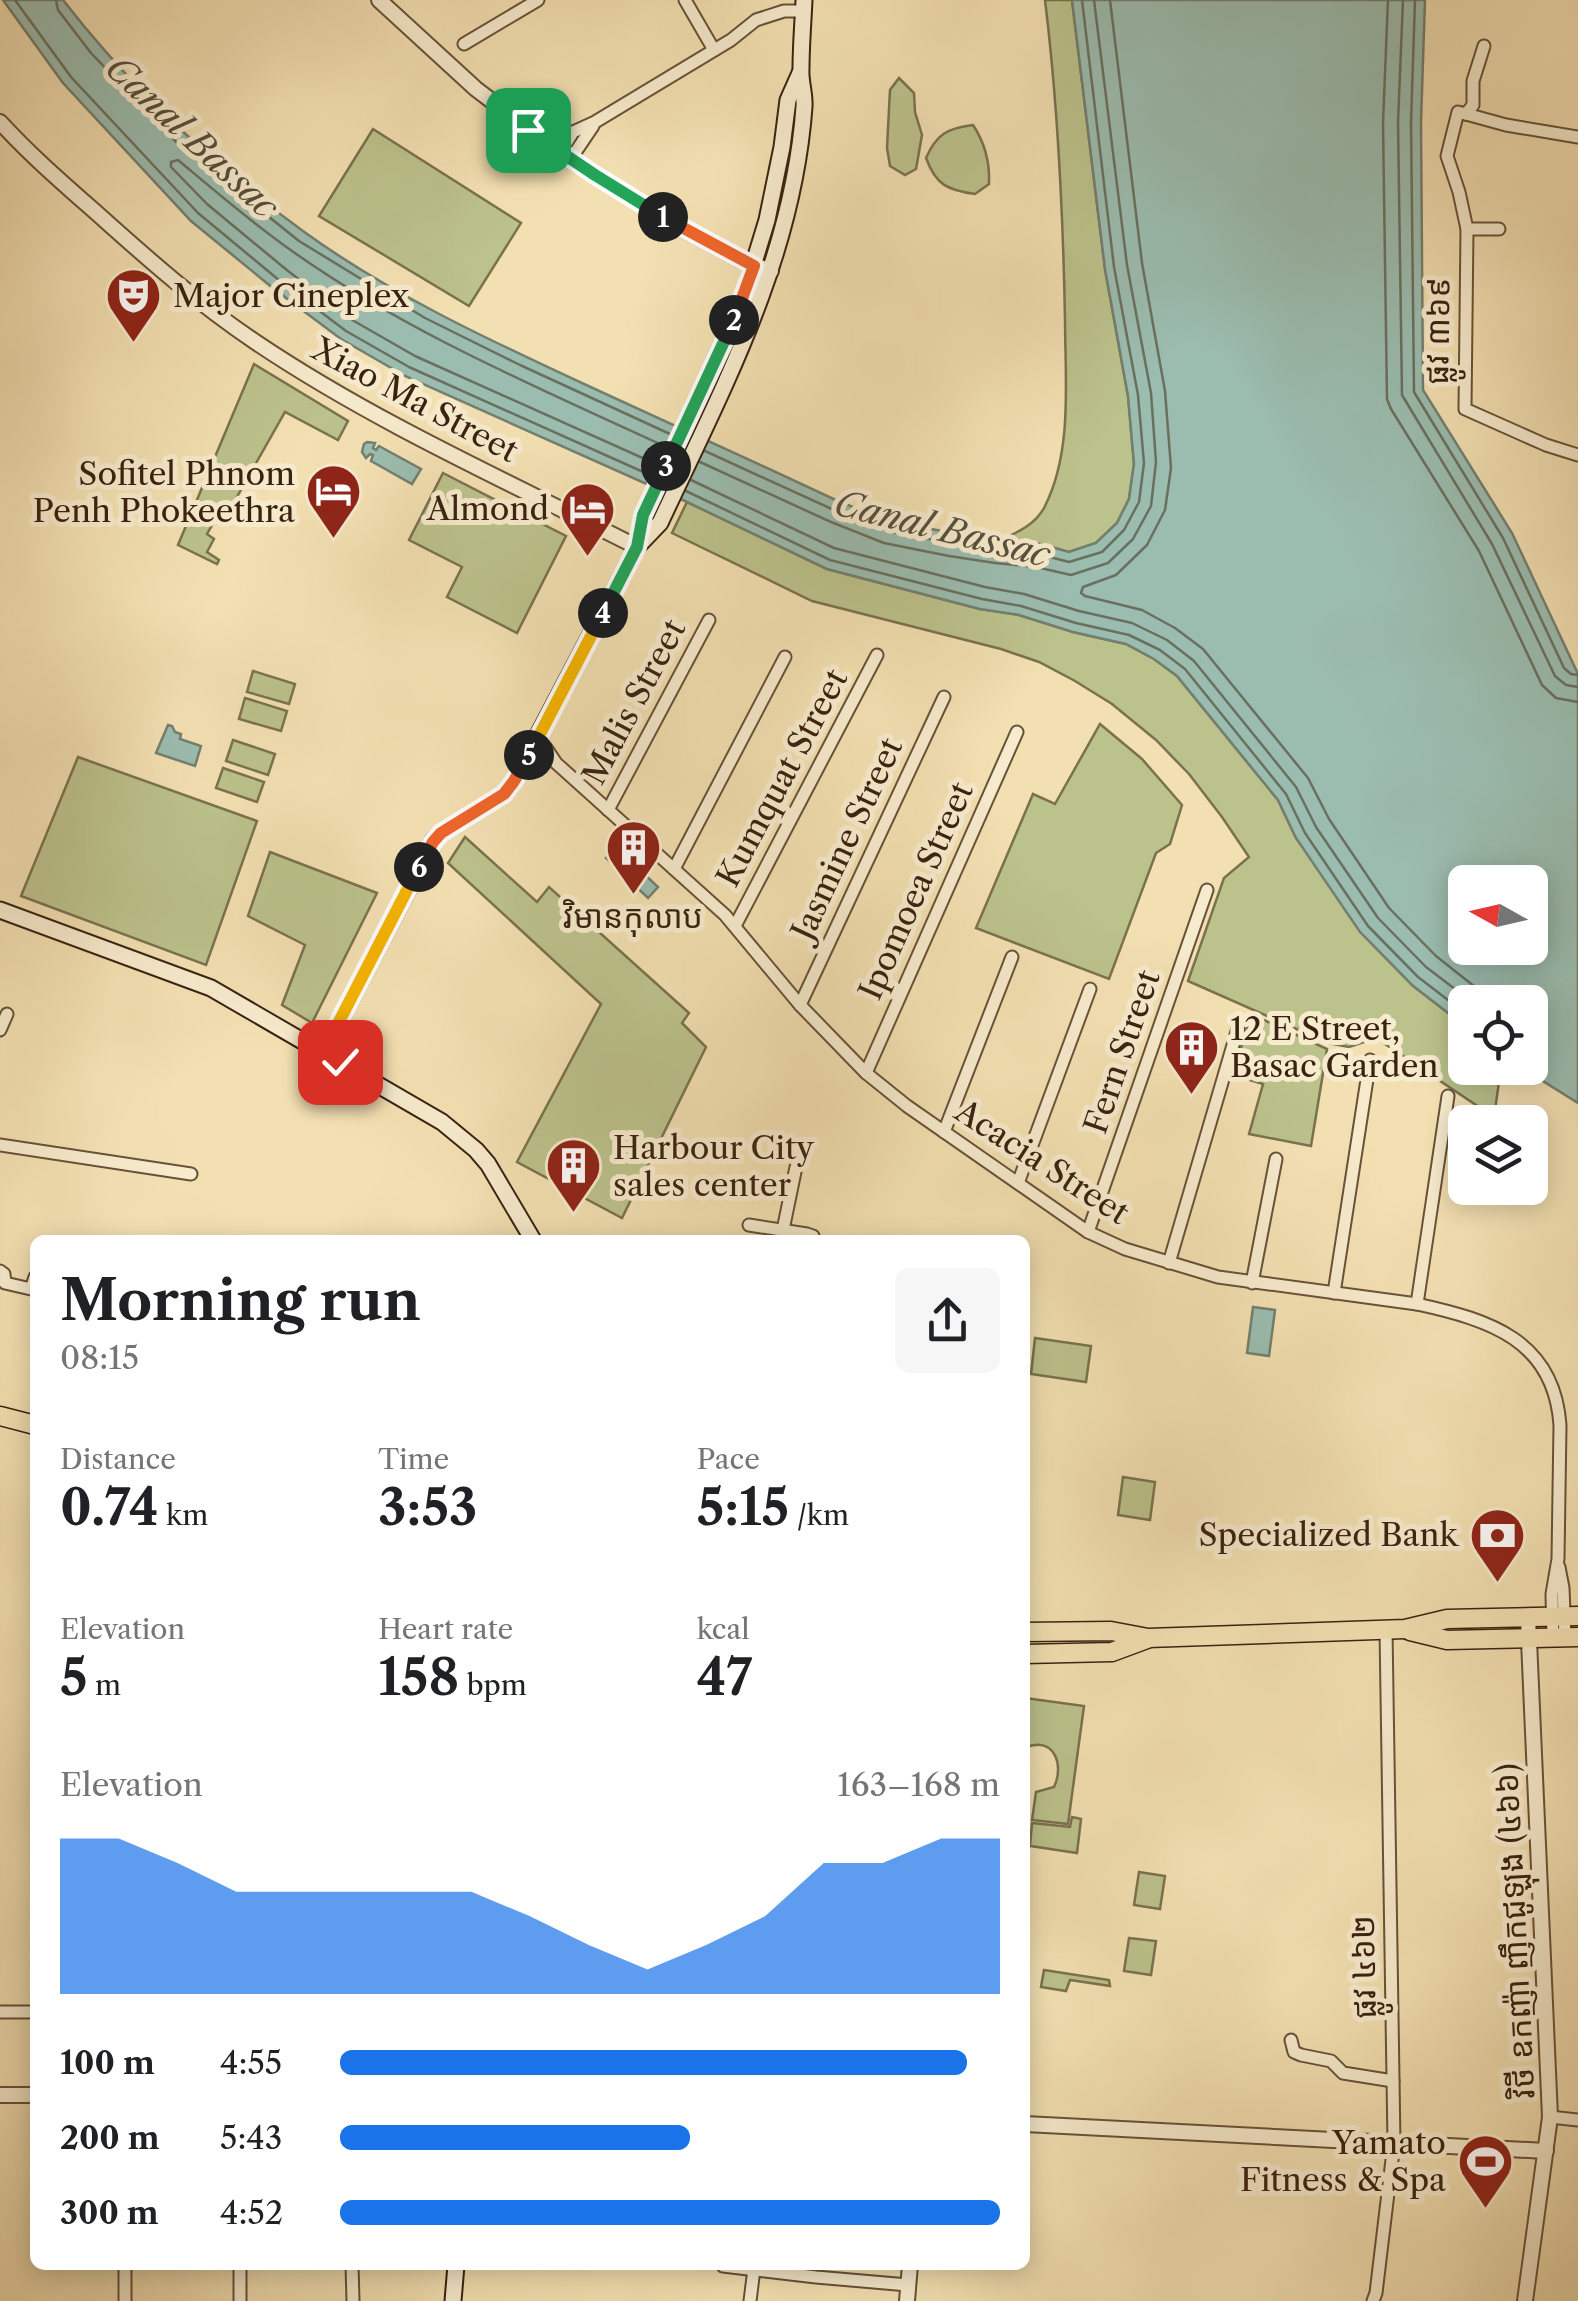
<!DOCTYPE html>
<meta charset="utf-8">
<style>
:root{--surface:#fff;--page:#f6f6f6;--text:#202124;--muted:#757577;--accent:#1a73e8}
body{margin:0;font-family:"Libre Caslon Text","Noto Sans Khmer",serif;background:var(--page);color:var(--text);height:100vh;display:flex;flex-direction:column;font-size:38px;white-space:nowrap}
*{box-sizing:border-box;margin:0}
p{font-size:32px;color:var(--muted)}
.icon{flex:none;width:55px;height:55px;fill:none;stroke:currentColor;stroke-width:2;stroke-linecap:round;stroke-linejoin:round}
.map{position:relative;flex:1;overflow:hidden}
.panel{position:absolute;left:30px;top:1235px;width:1000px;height:1035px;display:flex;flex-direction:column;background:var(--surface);border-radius:15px;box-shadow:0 5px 25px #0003}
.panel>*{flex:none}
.needle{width:65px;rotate:278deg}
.fabs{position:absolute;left:1448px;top:865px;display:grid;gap:20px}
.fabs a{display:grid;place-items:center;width:100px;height:100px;border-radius:15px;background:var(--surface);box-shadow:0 5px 25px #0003;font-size:50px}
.pin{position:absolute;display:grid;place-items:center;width:85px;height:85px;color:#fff;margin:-42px;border-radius:20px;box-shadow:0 5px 15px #0006}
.km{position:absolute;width:50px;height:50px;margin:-25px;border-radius:50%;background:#222;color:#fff;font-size:28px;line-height:50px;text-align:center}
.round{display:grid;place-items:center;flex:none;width:105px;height:105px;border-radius:15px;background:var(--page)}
.head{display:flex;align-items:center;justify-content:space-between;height:170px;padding:0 30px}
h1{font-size:55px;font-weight:700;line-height:75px}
.figures{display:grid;grid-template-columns:repeat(3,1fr);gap:15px;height:170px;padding:10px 30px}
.figures div{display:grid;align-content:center}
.figures b{font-size:50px;font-weight:700}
.figures small{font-size:28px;font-weight:400}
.figures p{font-size:28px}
.chart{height:280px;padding:20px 30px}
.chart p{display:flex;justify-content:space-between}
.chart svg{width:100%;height:180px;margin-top:10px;fill:var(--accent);opacity:.7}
ul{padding:0 30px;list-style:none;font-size:32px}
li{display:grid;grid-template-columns:160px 120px 1fr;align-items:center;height:75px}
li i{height:25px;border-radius:12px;background:var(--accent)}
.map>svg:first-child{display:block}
.green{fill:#bcc28c;stroke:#7a724e;stroke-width:2.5}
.water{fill:#9bbdb0;stroke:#747f70;stroke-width:2.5;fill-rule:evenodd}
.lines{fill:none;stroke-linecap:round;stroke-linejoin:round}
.shore{stroke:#6a7060;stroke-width:2.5}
.minor-casing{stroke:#685238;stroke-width:15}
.tertiary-casing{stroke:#685238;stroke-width:18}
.secondary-casing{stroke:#392210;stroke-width:19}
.primary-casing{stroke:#392210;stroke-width:21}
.minor{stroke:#f7ebcd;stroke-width:11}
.tertiary{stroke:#f7ebcd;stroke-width:14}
.secondary{stroke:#f7ebcd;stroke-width:15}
.primary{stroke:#f3e0b2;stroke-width:18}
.split-1-casing{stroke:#fff;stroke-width:20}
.split-2-casing{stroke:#fff;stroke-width:20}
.split-3-casing{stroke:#fff;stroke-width:20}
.split-4-casing{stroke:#fff;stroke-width:20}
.split-5-casing{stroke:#fff;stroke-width:20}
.split-6-casing{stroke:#fff;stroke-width:20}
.split-7-casing{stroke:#fff;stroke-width:20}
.split-8-casing{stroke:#fff;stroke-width:20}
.split-1{stroke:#22a559;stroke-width:12}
.split-2{stroke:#f0652b;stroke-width:12}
.split-3{stroke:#22a559;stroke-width:12}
.split-4{stroke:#22a559;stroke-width:12}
.split-5{stroke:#f5b400;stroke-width:12}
.split-6{stroke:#f0652b;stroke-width:12}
.split-7{stroke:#f5b400;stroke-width:12}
.split-8{stroke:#f5b400;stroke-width:12}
.labels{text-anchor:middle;stroke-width:10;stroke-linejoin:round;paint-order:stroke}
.poi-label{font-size:32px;fill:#392210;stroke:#f7ebcd;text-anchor:end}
.street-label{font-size:32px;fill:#392210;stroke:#f7ebcd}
.water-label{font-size:35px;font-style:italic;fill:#565040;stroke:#f7ebcd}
</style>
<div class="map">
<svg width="1578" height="2301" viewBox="0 0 1578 2301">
<rect width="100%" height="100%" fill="#f3e0b2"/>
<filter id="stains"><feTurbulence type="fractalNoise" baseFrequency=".002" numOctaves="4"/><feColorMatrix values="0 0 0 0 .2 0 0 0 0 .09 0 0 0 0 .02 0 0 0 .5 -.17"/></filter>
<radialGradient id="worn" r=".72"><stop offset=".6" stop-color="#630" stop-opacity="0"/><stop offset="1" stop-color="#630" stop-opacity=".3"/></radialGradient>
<!-- green -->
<g class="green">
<path d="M1045 0H1072L1105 269 1128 396 1134 464 1129 499 1117 523 1096 543 1069 552 1040 544 998 541C1016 533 1036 525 1045 506 1073 451 1065 378 1065 319 1063 213 1058 105 1045 0Z"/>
<path d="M899 78 914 93 915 112 922 135 916 169 905 175 890 166 887 148 890 90Z"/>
<path d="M973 125C985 143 990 162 989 184L975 194C947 190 936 185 926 158 936 135 947 128 973 125Z"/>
<path d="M373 129 521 223 469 306 319 216Z"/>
<path d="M254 364 348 421 338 440 285 412 229 511 222 508 207 534 214 539 207 552 219 560 217 564 178 545Z"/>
<path d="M443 473 566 536 517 633 447 597 462 567 409 540Z"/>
<path d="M687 502 827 569 980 609 1019 615 1073 632 1126 644 1154 659 1177 676 1278 800 1296 838 1412 985 1465 1026V1068H1501L1494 1117 1376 1038 1349 1047 1328 1043 1188 981 1224 878 1249 857 1222 817 1189 774 1156 740 1112 704 1075 681 1039 662 1001 649 812 601 672 533Z"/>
<path d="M253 671 295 684 289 704 247 692Z"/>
<path d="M245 698 287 711 281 731 239 719Z"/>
<path d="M1100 724 1142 759 1182 805 1170 844 1156 853 1109 979 976 928 1033 794 1055 804Z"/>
<path d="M233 740 275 754 268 775 226 761Z"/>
<path d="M78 757 257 821 206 965 21 896Z"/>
<path d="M223 768 264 782 257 802 216 788Z"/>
<path d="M465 837 537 902 549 887 689 1013 682 1023 706 1047 622 1218 517 1162 601 1004 448 863Z"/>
<path d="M270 852 377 893 312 1023 282 1005 305 945 248 916Z"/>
<path d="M1251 1014 1327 1049 1311 1146 1249 1134 1263 1084 1233 1075Z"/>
<path d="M1035 1338 1091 1346 1086 1382 1031 1374Z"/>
<path d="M1123 1477 1155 1482 1150 1520 1118 1515Z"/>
<path d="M1025 1698 1084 1706 1068 1824 1032 1820 1036 1792 1054 1787C1065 1764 1053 1735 1025 1748Z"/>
<path d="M1072 1817 1081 1819 1077 1853 1030 1846 1032 1823 1070 1827Z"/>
<path d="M1139 1872 1165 1876 1160 1909 1134 1905Z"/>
<path d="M1129 1938 1156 1941 1151 1975 1124 1971Z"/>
<path d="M1044 1970 1109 1980 1110 1986 1070 1980 1066 1991 1041 1987Z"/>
</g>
<!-- water -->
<g class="water">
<path d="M3 0H63C133 90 211 164 303 231 388 293 489 340 584 384 669 423 755 462 840 502L892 522 998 541 1040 544 1069 552 1096 543 1117 523 1129 499 1134 464 1128 396 1105 269 1072 0H1425L1421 122 1423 390 1512 533 1578 674V1103L1522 1068H1530V1002H1465V1026L1412 985 1360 932 1296 838 1278 800 1177 676 1154 659 1126 644 1073 632 1019 615 980 609 827 569 687 502 405 376 341 339 274 289 191 221 63 83ZM1465 882H1530V948H1465Z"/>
<path d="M367 442 375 443 373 448 376 450 379 446 421 469 412 484 371 461 373 455 370 454 366 458 362 452 364 444Z"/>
<path d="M168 725 172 726 175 732 181 734 180 739 201 746 195 766 156 753Z"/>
<path d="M616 847 658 887 648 898 606 858Z"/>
<path d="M1253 1307 1275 1310 1269 1356 1247 1353Z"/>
</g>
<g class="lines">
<!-- shore -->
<g class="shore">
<path d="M15 0 71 77 198 213 280 281 346 331 409 367 650 475"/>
<path d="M56 0 58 10 91 53 176 142 299 241 425 318 520 365 670 434"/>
<path d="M1110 0 1142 263 1165 391 1171 468 1165 510 1147 545 1116 575 1083 587 1081 593 1085 596 1142 610 1175 628 1203 649 1308 778 1329 819 1389 908 1436 956 1494 1002"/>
<path d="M1388 0 1383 123 1387 399 1391 409 1479 551 1542 685 1556 698 1578 702"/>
<path d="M1403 0 1398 122 1402 395 1492 544 1555 676 1566 685 1578 687"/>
<path d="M1415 0 1411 122 1414 392 1503 538 1564 668 1571 674 1578 675"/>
<path d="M705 451 836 511 891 532 996 551 1038 554 1069 562 1102 552 1124 530 1139 502 1144 463 1138 395 1114 267 1082 0"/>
<path d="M700 462 831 522 884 543 949 556 995 563 1036 567 1071 575 1108 563 1133 539 1151 506 1156 462 1151 393 1127 265 1094 0"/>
<path d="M656 464 415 356 354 321 288 271 207 204 171 167V162L178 160C215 191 252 223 292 251 406 332 537 387 664 446"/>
<path d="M691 480 834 548 985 587 1024 594 1079 611 1132 623 1167 640 1194 661 1296 787 1316 827 1378 918 1426 967 1472 1002"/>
<path d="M686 491 830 560 982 599 1021 606 1076 623 1129 635 1160 650 1185 669 1286 794 1305 833 1368 926 1418 977 1465 1013"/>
</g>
<defs>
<g id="minor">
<path d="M685 0 714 50"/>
<path d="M464 44 538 0"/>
<path d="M1466 114 1458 112 1447 156 1459 192 1467 229 1465 409 1546 445 1578 455"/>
<path d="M1466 114 1506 125 1578 137"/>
<path d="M1466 114 1473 105V81L1484 46"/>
<path d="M560 153 573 132 595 122 731 40 756 20 784 11H803"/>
<path d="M570 160 593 126"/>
<path d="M1467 229H1499"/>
<path d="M536 742 546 748 556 763 725 915 800 1005 866 1073 907 1106 1088 1232 1125 1249 1218 1277 1417 1304C1490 1320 1554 1340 1560 1425L1558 1559 1552 1594 1553 1638"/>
<path d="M608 810 709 620"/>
<path d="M674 869 785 657"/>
<path d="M735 926 877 655"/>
<path d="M800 1005 944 697"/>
<path d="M0 1030 7 1014"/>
<path d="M866 1073 1017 732"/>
<path d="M944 1132 1012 957"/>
<path d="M0 1145 191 1174"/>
<path d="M1018 1183 1090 989"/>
<path d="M749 1225 807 1234 813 1236 814 1240"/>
<path d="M783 1230 796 1167"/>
<path d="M1088 1232 1207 890"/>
<path d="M1169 1263 1238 1028"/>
<path d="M0 1271 4 1274 5 1283 31 1289 35 1277"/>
<path d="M1252 1283 1276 1159"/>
<path d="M1334 1293 1370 1060"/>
<path d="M1417 1304 1448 1096"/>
<path d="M1559 1567 1563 1588 1565 1637"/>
<path d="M0 2012H35"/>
<path d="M1291 2040 1294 2052 1301 2055 1331 2061 1343 2073 1393 2081"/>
<path d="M1550 2117 1578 2120"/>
<path d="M240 2265V2301"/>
<path d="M352 2265 353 2301"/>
<path d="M723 2266 816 2277 908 2285"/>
<path d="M125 2301V2265"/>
<path d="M750 2301 754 2269"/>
<path d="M1373 2301 1376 2293 1394 2143 1386 1630"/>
</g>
<g id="tertiary">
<path d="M379 0 476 89 560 153 676 225 741 260 771 271"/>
<path d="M0 122C31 156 66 186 100 216 149 260 199 304 254 341 374 422 509 482 637 547"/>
<path d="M0 2095H35"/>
<path d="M1025 2124 1546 2151"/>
<path d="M907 2301 910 2265"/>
<path d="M1525 2301 1550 2117 1528 1618"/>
</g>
<g id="secondary">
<path d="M637 547 643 515 742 302 767 220 782 147 788 100 800 73"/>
<path d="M0 910 211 988 442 1122 476 1150 488 1164 533 1240"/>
<path d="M323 1053 433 841 441 833 504 794 514 781 637 547 660 523C723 388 793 259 804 107 805 94 800 81 801 69 801 46 803 23 804 0"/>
<path d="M453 2301 456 2265"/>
</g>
<g id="primary">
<path d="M0 1416 35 1425"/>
<path d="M1410 1631 1447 1640 1578 1637"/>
<path d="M1025 1632 1111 1631 1148 1638 1405 1629 1447 1619 1578 1616"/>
<path d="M1025 1654 1112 1652 1147 1639"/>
</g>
</defs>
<!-- minor casing -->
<use href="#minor" class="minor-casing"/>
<!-- tertiary casing -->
<use href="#tertiary" class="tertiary-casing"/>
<!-- secondary casing -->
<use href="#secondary" class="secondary-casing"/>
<!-- primary casing -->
<use href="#primary" class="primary-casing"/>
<!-- minor -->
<use href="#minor" class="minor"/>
<!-- tertiary -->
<use href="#tertiary" class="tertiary"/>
<!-- secondary -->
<use href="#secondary" class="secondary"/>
<!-- primary -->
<use href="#primary" class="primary"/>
</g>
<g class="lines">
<defs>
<path id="split-1" d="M528 130 595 175 663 217"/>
<path id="split-2" d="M663 217 754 266 734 320"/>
<path id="split-3" d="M666 466 734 320"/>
<path id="split-4" d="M603 613 637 547 643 515 666 466"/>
<path id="split-5" d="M529 755 603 613"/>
<path id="split-6" d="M419 867 433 842 441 833 504 794 514 781 529 755"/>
<path id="split-7" d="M345 1010 419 867"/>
<path id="split-8" d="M340 1062 323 1052 345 1010"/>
</defs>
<!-- split-1 casing -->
<use href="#split-1" class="split-1-casing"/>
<!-- split-2 casing -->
<use href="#split-2" class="split-2-casing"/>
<!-- split-3 casing -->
<use href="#split-3" class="split-3-casing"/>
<!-- split-4 casing -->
<use href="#split-4" class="split-4-casing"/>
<!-- split-5 casing -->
<use href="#split-5" class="split-5-casing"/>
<!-- split-6 casing -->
<use href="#split-6" class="split-6-casing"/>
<!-- split-7 casing -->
<use href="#split-7" class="split-7-casing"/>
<!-- split-8 casing -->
<use href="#split-8" class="split-8-casing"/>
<!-- split-1 -->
<use href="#split-1" class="split-1"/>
<!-- split-2 -->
<use href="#split-2" class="split-2"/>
<!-- split-3 -->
<use href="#split-3" class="split-3"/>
<!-- split-4 -->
<use href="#split-4" class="split-4"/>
<!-- split-5 -->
<use href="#split-5" class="split-5"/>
<!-- split-6 -->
<use href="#split-6" class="split-6"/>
<!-- split-7 -->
<use href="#split-7" class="split-7"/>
<!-- split-8 -->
<use href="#split-8" class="split-8"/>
</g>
<!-- icons -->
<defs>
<symbol id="theatre-pin" viewBox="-11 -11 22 30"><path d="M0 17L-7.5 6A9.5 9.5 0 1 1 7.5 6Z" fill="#8f2418" stroke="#f7ebcd"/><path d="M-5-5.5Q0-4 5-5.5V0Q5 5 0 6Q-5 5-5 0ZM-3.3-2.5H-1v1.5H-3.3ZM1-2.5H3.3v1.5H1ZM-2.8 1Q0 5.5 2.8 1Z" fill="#fff"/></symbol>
<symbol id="hotel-pin" viewBox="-11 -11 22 30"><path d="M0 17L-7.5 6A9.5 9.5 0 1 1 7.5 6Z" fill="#8f2418" stroke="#f7ebcd"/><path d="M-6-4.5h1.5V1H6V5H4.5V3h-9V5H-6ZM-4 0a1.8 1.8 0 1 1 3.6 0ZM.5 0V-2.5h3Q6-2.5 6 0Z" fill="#fff"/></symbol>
<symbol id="building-pin" viewBox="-11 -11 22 30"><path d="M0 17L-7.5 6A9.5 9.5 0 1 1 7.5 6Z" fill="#8f2418" stroke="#f7ebcd"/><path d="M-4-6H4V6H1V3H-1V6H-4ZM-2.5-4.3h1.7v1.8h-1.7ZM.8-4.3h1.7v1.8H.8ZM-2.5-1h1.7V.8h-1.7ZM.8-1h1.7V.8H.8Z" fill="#fff"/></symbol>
<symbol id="bank-pin" viewBox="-11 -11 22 30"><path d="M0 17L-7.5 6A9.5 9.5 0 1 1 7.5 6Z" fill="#8f2418" stroke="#f7ebcd"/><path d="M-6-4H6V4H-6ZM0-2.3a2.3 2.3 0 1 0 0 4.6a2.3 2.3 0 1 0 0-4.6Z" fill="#fff"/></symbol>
<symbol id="stadium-pin" viewBox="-11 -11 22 30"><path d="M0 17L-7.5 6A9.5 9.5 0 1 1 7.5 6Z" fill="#8f2418" stroke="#f7ebcd"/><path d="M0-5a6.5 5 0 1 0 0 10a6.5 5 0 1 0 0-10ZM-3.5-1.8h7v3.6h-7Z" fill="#fff"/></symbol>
</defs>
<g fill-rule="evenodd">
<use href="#theatre-pin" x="102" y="264" width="63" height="86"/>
<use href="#hotel-pin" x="302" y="460" width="63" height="86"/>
<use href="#hotel-pin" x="556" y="478" width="63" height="86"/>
<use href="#building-pin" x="602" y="816" width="63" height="86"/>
<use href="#building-pin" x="1160" y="1016" width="63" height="86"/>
<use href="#building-pin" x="542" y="1134" width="63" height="86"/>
<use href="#bank-pin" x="1466" y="1504" width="63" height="86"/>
<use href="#stadium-pin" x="1454" y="2130" width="63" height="86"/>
</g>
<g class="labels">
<!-- poi labels -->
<g class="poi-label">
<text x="173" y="307" text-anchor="start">Major Cineplex</text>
<text x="295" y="485">Sofitel Phnom<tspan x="295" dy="37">Penh Phokeethra</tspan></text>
<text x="549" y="520">Almond</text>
<text x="633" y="928" text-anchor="middle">វិមានកុលាប</text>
<text x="1230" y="1040" text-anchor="start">12 E Street,<tspan x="1230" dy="37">Basac Garden</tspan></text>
<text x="613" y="1159" text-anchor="start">Harbour City<tspan x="613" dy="37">sales center</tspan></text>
<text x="1458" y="1546">Specialized Bank</text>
<text x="1446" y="2154">Yamato<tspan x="1446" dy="37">Fitness &amp; Spa</tspan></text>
</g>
<!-- street labels -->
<g class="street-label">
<text transform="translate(1438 331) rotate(-89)" y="11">ផ្លូវ ៣៦៩</text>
<text transform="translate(415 400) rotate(28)" y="11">Xiao Ma Street</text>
<text transform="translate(634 702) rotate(-62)" y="11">Malis Street</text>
<text transform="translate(782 778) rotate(-62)" y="11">Kumquat Street</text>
<text transform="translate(847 839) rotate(-65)" y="11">Jasmine Street</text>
<text transform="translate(916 891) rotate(-66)" y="11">Ipomoea Street</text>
<text transform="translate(1122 1052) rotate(-71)" y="11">Fern Street</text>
<text transform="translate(1042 1162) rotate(33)" y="11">Acacia Street</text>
<text transform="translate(1515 1931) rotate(-93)" y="11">វិថី ឧកញ៉ា ញឹកជូឡុង (៤៦៦)</text>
<text transform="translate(1364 1967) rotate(-91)" y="11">ផ្លូវ ៤៦២</text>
</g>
<!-- water labels -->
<g class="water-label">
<text transform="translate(192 137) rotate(43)" y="12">Canal Bassac</text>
<text transform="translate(942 529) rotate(14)" y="12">Canal Bassac</text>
</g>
</g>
<rect width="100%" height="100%" filter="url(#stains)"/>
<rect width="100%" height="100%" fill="url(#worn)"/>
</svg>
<div class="fabs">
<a><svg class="needle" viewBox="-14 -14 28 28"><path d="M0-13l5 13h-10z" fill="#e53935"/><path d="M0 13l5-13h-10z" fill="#757577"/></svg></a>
<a><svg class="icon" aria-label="locate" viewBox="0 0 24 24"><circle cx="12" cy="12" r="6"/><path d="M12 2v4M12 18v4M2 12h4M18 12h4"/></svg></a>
<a><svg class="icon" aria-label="layers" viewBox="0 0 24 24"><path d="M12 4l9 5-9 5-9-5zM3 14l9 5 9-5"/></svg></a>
</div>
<div class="pin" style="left:528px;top:130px;background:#1e9e55"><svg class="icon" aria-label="arrive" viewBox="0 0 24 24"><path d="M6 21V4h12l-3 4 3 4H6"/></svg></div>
<div class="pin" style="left:340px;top:1062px;background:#d93025"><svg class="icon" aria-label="check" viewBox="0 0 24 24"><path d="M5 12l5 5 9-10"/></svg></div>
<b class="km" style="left:663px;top:217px">1</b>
<b class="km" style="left:734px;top:320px">2</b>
<b class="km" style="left:666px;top:466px">3</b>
<b class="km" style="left:603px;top:613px">4</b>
<b class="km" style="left:529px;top:755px">5</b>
<b class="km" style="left:419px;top:867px">6</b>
<section class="panel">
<div class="head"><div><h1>Morning run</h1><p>08:15</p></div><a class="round"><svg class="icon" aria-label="share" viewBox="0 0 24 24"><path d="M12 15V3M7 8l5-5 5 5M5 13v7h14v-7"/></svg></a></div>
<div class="figures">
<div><p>Distance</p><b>0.74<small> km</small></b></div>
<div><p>Time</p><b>3:53</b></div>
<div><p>Pace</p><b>5:15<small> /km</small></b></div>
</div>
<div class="figures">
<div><p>Elevation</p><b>5<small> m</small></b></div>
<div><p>Heart rate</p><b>158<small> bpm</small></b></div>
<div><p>kcal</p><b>47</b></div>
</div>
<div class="chart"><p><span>Elevation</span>163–168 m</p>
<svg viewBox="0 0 160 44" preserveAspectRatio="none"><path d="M0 44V6L10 6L20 12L30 19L40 19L50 19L60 19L70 19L80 25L90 32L100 38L110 32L120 25L130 12L140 12L150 6L160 6V44z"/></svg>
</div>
<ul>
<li><b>100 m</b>4:55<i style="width:95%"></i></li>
<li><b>200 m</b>5:43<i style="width:53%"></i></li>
<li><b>300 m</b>4:52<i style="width:100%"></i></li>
</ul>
</section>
</div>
